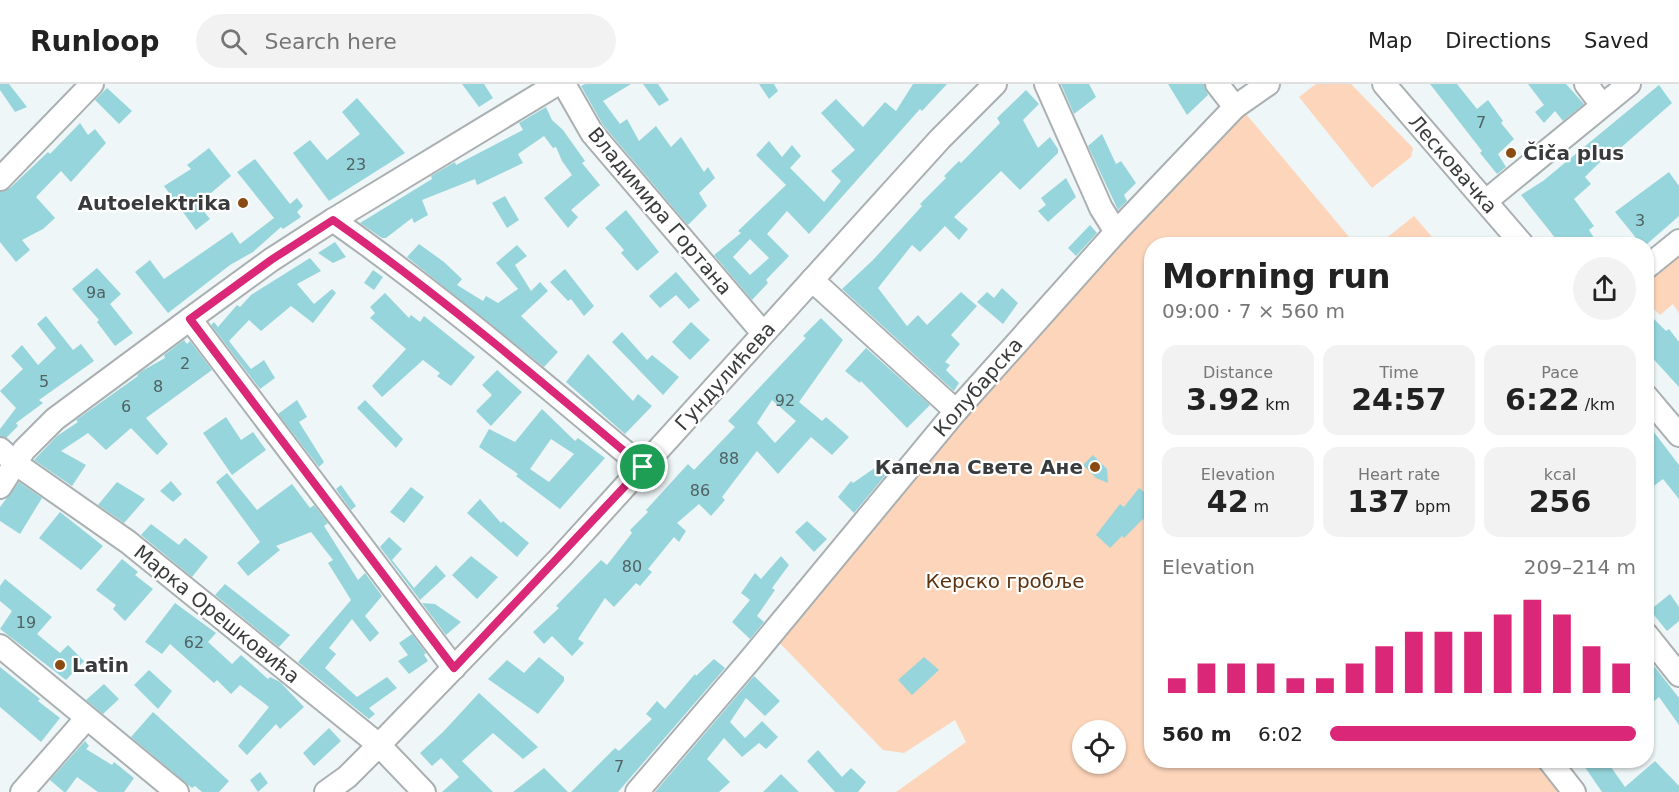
<!DOCTYPE html>
<meta charset="utf-8">
<style>
:root{--surface:#fff;--page:#f2f2f2;--text:#222;--muted:#767676;--line:#e0e0e0;--accent:#db2777}
body{margin:0;font-family:"DejaVu Sans",sans-serif;background:var(--page);color:var(--text);height:100vh;display:flex;flex-direction:column;font-size:22px;white-space:nowrap}
*{box-sizing:border-box;margin:0}
p{font-size:20px;color:var(--muted)}
.icon{flex:none;width:33px;height:33px;fill:none;stroke:currentColor;stroke-width:2;stroke-linecap:round;stroke-linejoin:round}
.map{position:relative;flex:1;overflow:hidden}
.drawer{position:absolute;left:1144px;top:153px;width:510px;height:531px;display:flex;flex-direction:column;background:var(--surface);border-radius:24px;box-shadow:0 2px 4px #0004}
.drawer>*{flex:none}
.tools{position:absolute;left:1072px;top:636px;display:grid;gap:12px}
.tools a{display:grid;place-items:center;width:54px;height:54px;border-radius:50%;background:var(--surface);box-shadow:0 2px 4px #0004;font-size:30px}
.pin{position:absolute;display:grid;place-items:center;width:51px;height:51px;color:#fff;margin:-26px;border:3px solid #fff;border-radius:50%;box-shadow:0 2px 6px #0007}
.round{display:grid;place-items:center;flex:none;width:63px;height:63px;border-radius:32px;background:var(--page)}
.headline{display:flex;align-items:center;justify-content:space-between;height:102px;padding:0 18px}
h1{font-size:33px;font-weight:600;line-height:45px}
.stats{display:grid;grid-template-columns:repeat(3,1fr);gap:9px;height:102px;padding:6px 18px}
.stats div{display:grid;align-content:center;border-radius:15px;background:var(--page);text-align:center}
.stats b{font-size:30px;font-weight:600}
.stats small{font-size:16px;font-weight:400}
.stats p{font-size:16px}
.chart{height:168px;padding:12px 18px}
.chart p{display:flex;justify-content:space-between}
.chart svg{width:100%;height:108px;margin-top:6px;stroke:var(--accent);stroke-width:6}
ul{padding:0 18px;list-style:none;font-size:20px}
li{display:grid;grid-template-columns:96px 72px 1fr;align-items:center;height:45px}
li i{height:15px;border-radius:8px;background:var(--accent)}
header{display:flex;align-items:center;gap:36px;box-sizing:border-box;height:84px;padding:0 30px;background:var(--surface);border-bottom:2px solid var(--line)}
header strong{font-size:28px}
nav{display:flex;gap:33px;margin-inline-start:auto;font-size:21px}
.search{width:420px;height:54px;background:var(--page);display:flex;align-items:center;gap:15px;box-sizing:border-box;padding:0 21px;border-radius:33px;color:var(--muted);font-size:22px}
.map>svg:first-child{display:block}
.green{fill:#fdd5ba;fill-rule:evenodd}
.building{fill:#96d5dc;fill-rule:evenodd}
.lines{fill:none;stroke-linecap:round;stroke-linejoin:round}
.minor-casing{stroke:#aab0b1;stroke-width:26}
.minor{stroke:#fff;stroke-width:22}
.route-casing{stroke:#fff;stroke-width:12}
.route{stroke:#db2777;stroke-width:8}
.poi-dot{fill:#8a4b12;stroke:#fff;stroke-width:2}
.labels{text-anchor:middle;stroke-width:4.5;stroke-linejoin:round;paint-order:stroke}
.number-label{font-size:16px;fill:#506264}
.poi-label{font-size:20px;font-weight:bold;fill:#393b3c;stroke:#fff;text-anchor:start}
.street-label{font-size:20px;fill:#393b3c;stroke:#fff}
.park-label{font-size:20px;fill:#5d3311;stroke:#fff}
</style>
<header>
<strong>Runloop</strong>
<div class="search"><svg class="icon" aria-label="search" viewBox="0 0 24 24"><circle cx="10" cy="10" r="6"/><path d="M15 15l6 6"/></svg>Search here</div>
<nav><a>Map</a><a>Directions</a><a>Saved</a></nav>
</header>
<div class="map">
<svg width="1679" height="708" viewBox="0 0 1679 708">
<rect width="100%" height="100%" fill="#eff6f7"/>
<!-- green -->
<g class="green">
<path d="M1316 0H1351L1413 64 1411 73 1372 104 1299 13Z"/>
<path d="M1236 18 1355 160H1152V676L1539 677 1566 708H896L966 658 955 636 904 669 883 666 774 553ZM1083 646H1116V680H1083Z"/>
<path d="M1414 132 1438 160H1379Z"/>
<path d="M1679 161V229L1673 220 1660 231 1647 218V186Z"/>
</g>
<!-- building -->
<g class="building">
<path d="M0 0H9L27 23 15 28 0 6Z"/>
<path d="M462 0H484L493 14 479 23Z"/>
<path d="M585 0H631L603 17 620 40 627 35 639 57 656 42 671 63 681 53 704 88 708 83 715 94 699 109 707 122 688 141 603 41 581 2Z"/>
<path d="M643 0H658L669 16 659 22Z"/>
<path d="M759 0H774L778 7 769 15Z"/>
<path d="M913 0H947L922 27 920 25 809 150 787 127 767 150 789 172 766 196 768 199 752 216 714 171 741 149 738 147 786 101 756 71 769 57 782 73 792 61 801 72 790 84 824 118 841 97 831 87 855 66 821 29 836 15 863 43 885 18 896 27ZM750 155 769 174 750 191 733 173Z"/>
<path d="M1061 0H1089L1096 13 1074 30Z"/>
<path d="M1168 0H1204L1208 11 1187 31Z"/>
<path d="M1430 0H1457L1477 25 1488 16 1503 37 1501 39 1514 55 1498 70 1506 83 1497 90 1480 69 1482 67Z"/>
<path d="M1528 0H1566L1584 20 1563 37 1555 27 1544 39 1535 28 1544 21Z"/>
<path d="M1659 1 1672 19 1617 67 1614 64 1585 93 1591 100 1574 115 1594 142 1589 146 1598 160H1560L1521 111 1543 97Z"/>
<path d="M107 4 132 27 119 40 95 16Z"/>
<path d="M1026 6 1039 20 1023 36 1038 64 1050 53 1058 65V69L1020 106 1001 87 954 133 968 145 959 156 945 142 920 168 912 161 878 204 907 242 918 231 927 241 961 208 977 222 951 251 960 260 945 278 950 281 946 286 959 299 954 307 842 205 873 176 922 122 920 120 946 94 944 92 959 77 961 79 1000 39 997 34Z"/>
<path d="M357 14 405 69 329 117 293 69 310 56 327 76 360 50 342 28Z"/>
<path d="M546 23 552 36 563 46 585 77 582 79 600 101 571 126 578 133 568 144 544 114 572 91 562 77 556 63 553 64 544 52 518 70 523 79 477 101 475 95 422 116 428 131 414 139 412 134 386 154H382L360 139 432 95 431 92 448 82 455 78 456 81 523 46 519 39Z"/>
<path d="M80 39 88 51 95 45 106 59 71 98 61 87 36 113 55 134 43 145 22 156 30 166 16 178 0 158V108L10 104 48 68 50 70Z"/>
<path d="M1102 50 1116 80 1121 77 1136 99 1124 111 1127 117 1118 126 1088 62Z"/>
<path d="M209 64 231 92 198 120 210 135 196 146 164 102 191 85 187 81Z"/>
<path d="M255 75 290 120 297 114 303 122 297 128 301 133 283 145 281 143 253 168 230 181 168 229 135 188 150 176 164 195 232 148 240 160 274 134 237 88Z"/>
<path d="M1669 88 1679 102V132L1647 160H1641L1615 128Z"/>
<path d="M1066 94 1076 113 1048 138 1038 127 1046 121 1041 114Z"/>
<path d="M505 112 519 136 507 144 492 119Z"/>
<path d="M626 126 659 168 637 187 621 169 624 166 605 144Z"/>
<path d="M1090 141 1097 149 1076 172 1068 164Z"/>
<path d="M335 158 346 173 333 179 318 169Z"/>
<path d="M419 160 444 178 462 195 457 201 483 217 486 212 498 219 518 205 496 179 517 161 527 172 515 181 531 207 540 198 548 207 521 232 558 268 544 283 407 173Z"/>
<path d="M310 174 321 187 297 200 314 220 332 205 336 209 313 239 291 222 261 247 249 236 229 257 251 285 264 276 275 294 260 305 211 241 214 238 218 243 237 221 240 223 251 211Z"/>
<path d="M97 184 121 210 110 220 133 249 115 262 97 238 99 236 72 205Z"/>
<path d="M565 185 594 222 584 232 571 215 568 217 550 198Z"/>
<path d="M373 186 383 193 374 206 364 199Z"/>
<path d="M676 188 700 216 689 225 676 211 660 224 649 212Z"/>
<path d="M1002 204 1018 219 1003 240 977 218 987 208 994 214Z"/>
<path d="M385 209 409 234 411 231 420 238 424 232 475 273 451 302 437 292 440 289 423 276 382 313 372 302 406 265 370 234 375 229 370 223Z"/>
<path d="M1647 228 1666 247 1669 245 1679 258V303L1647 268Z"/>
<path d="M46 232 73 266 81 260 94 277 39 316 43 319 16 339 18 342 6 354 0 352V345L16 324 0 307 23 285 11 272 22 261 38 281 56 264 37 240Z"/>
<path d="M821 234 843 256 799 318 822 337 826 333 849 353 832 371 811 353 778 390 757 367 722 413 725 416 711 432 699 420 677 439 686 447 679 458 674 453 648 485 652 488 640 502 636 499 614 523 605 514 578 555 584 559 572 572 552 552 544 560 533 548 559 524 556 522 601 476 607 481 632 449 630 446 648 428 646 426 688 380 694 386 735 343 728 337 806 254 803 252ZM772 316 796 337 775 359 757 339Z"/>
<path d="M691 238 710 256 690 276 672 258Z"/>
<path d="M622 248 647 276 652 271 679 293 663 311 612 258Z"/>
<path d="M184 256 187 260 190 257 212 286 146 334 168 360 157 371 131 344 106 366 88 349 61 367 86 381 72 402 34 376 57 352 78 338 76 336 138 292 137 291 142 287 165 274 164 271Z"/>
<path d="M866 264 930 321 907 344 861 297 860 299 845 287Z"/>
<path d="M588 270 633 317 638 310 652 322 625 350 566 298Z"/>
<path d="M497 286 522 308 491 342 476 327 492 311 482 301Z"/>
<path d="M297 316 307 333 299 338 324 378 319 383 278 330Z"/>
<path d="M365 316 403 355 396 364 357 324Z"/>
<path d="M542 325 575 357 578 354 605 374 560 425 516 392 518 390 479 363 489 345 515 358ZM551 355 574 370 549 398 530 385Z"/>
<path d="M226 333 241 356 253 348 266 366 232 391 203 349Z"/>
<path d="M1647 339 1679 381V415L1663 395 1647 407Z"/>
<path d="M1093 371 1107 385 1108 399 1096 394 1083 381Z"/>
<path d="M879 381 888 388 854 429 838 413 851 397 853 399Z"/>
<path d="M227 389 257 426 292 400 310 424 314 421 328 439 324 442 358 496 365 489 382 512 365 532 379 549 370 558 352 535 329 564 336 570 325 584 357 613 387 593 397 604 369 624 375 630 369 635 298 578 351 516 328 479 333 476 311 448 276 462 280 466 248 492 237 479 260 458 216 398Z"/>
<path d="M171 397 182 410 173 418 160 407Z"/>
<path d="M19 398 42 414 20 450 0 437V423Z"/>
<path d="M117 398 145 415 124 439 98 421Z"/>
<path d="M341 401 356 422 351 426 336 405Z"/>
<path d="M411 403 424 413 404 439 390 428Z"/>
<path d="M1139 404 1152 414V443L1143 435 1124 454 1122 452 1110 464 1096 451 1120 420 1124 423Z"/>
<path d="M480 415 501 439 503 437 529 459 517 473 467 429Z"/>
<path d="M60 428 103 462 81 486 39 454Z"/>
<path d="M807 437 827 455 814 468 795 448Z"/>
<path d="M151 440 179 461 185 454 208 473 192 493 141 451Z"/>
<path d="M389 453 402 465 392 476 414 504 436 481 446 492 420 516 380 463Z"/>
<path d="M471 472 498 493 477 515 452 491Z"/>
<path d="M781 472 789 481 772 504 775 506 757 532 764 538 750 555 732 538 750 516 741 509 755 489 761 495Z"/>
<path d="M122 475 138 488 135 491 153 505 125 537 113 525 116 521 96 506Z"/>
<path d="M5 495 52 533 37 550 60 569 68 561 84 577 66 596 0 545 12 527 0 517V502Z"/>
<path d="M225 500 290 551 279 563 215 511Z"/>
<path d="M1670 510 1679 523V537L1667 547 1650 526Z"/>
<path d="M175 519 216 549 208 558 232 580 241 571 268 595 270 593 280 598 304 623 280 645 276 640 247 671 238 662 269 623 240 601 231 610 217 596 214 599 170 560 162 570 145 558Z"/>
<path d="M422 519 435 520 461 538 446 551Z"/>
<path d="M412 550 426 569 424 571 428 577 409 590 398 577 408 571 399 559Z"/>
<path d="M539 573 564 593V597L538 630 488 595 507 576 524 589Z"/>
<path d="M924 573 939 586 912 611 898 596Z"/>
<path d="M1647 573 1679 614V641L1659 613 1647 623Z"/>
<path d="M714 575 725 584 618 708H571L615 664 619 667 652 635 646 630 657 617 665 625 695 590 696 592Z"/>
<path d="M0 583 40 615 38 617 60 634 41 658 0 623Z"/>
<path d="M149 586 172 607 158 625 134 601Z"/>
<path d="M754 592 780 617 765 632 746 614 730 638 745 654 762 637 778 653 766 665 759 659 742 673 724 654 707 675 730 698 719 708H655Z"/>
<path d="M104 600 119 615 103 630 86 616Z"/>
<path d="M479 609 538 663 523 675 493 649 462 677 493 708H442L459 693 441 674 432 682 420 669 443 648Z"/>
<path d="M153 628 229 697 219 708H202L195 702 192 704 131 653Z"/>
<path d="M329 644 341 657 314 682 303 669Z"/>
<path d="M85 657 89 662 86 665 112 681 114 678 134 694 124 708H98L77 693 66 708H64L50 696Z"/>
<path d="M818 666 842 693 851 684 866 698 858 708H835L807 677Z"/>
<path d="M1580 676H1606L1625 703 1655 677 1679 702V708H1602Z"/>
<path d="M544 684 568 708H513Z"/>
<path d="M260 688 268 699 258 708 250 696Z"/>
<path d="M781 690 799 708H763Z"/>
</g>
<g class="lines">
<defs>
<g id="minor">
<path d="M564 0 592 49 763 249"/>
<path d="M1046 0 1101 124 1116 148"/>
<path d="M1217 0 1235 23"/>
<path d="M1384 0 1522 160"/>
<path d="M1586 0 1602 21"/>
<path d="M0 95 92 0"/>
<path d="M1486 117 1629 0"/>
<path d="M333 136C441 212 541 298 643 383"/>
<path d="M1647 183 1679 157"/>
<path d="M812 196 956 327"/>
<path d="M190 235 454 584"/>
<path d="M1647 313 1679 351"/>
<path d="M0 365 15 379 128 458 379 661 424 708"/>
<path d="M0 403 24 366 55 335 190 235 271 176 333 136 557 0"/>
<path d="M1647 551 1679 591"/>
<path d="M0 562 177 708"/>
<path d="M1549 676 1574 708"/>
<path d="M22 708 86 635"/>
<path d="M326 708 347 693 379 661 560 474 940 55 995 0"/>
<path d="M637 708 750 576 956 327 1116 148 1235 23 1268 0"/>
</g>
</defs>
<!-- minor casing -->
<use href="#minor" class="minor-casing"/>
<!-- minor -->
<use href="#minor" class="minor"/>
</g>
<g class="lines">
<defs>
<path id="route" d="M333 136C441 212 542 298 643 383L454 584 190 235 271 176Z"/>
</defs>
<!-- route casing -->
<use href="#route" class="route-casing"/>
<!-- route -->
<use href="#route" class="route"/>
</g>
<!-- markers -->
<g class="poi-dot">
<circle cx="1511" cy="69" r="6"/>
<circle cx="243" cy="119" r="6"/>
<circle cx="1095" cy="383" r="6"/>
<circle cx="60" cy="581" r="6"/>
</g>
<g class="labels">
<!-- number labels -->
<g class="number-label">
<text x="1481" y="44">7</text>
<text x="356" y="86">23</text>
<text x="1640" y="142">3</text>
<text x="96" y="214">9a</text>
<text x="185" y="285">2</text>
<text x="44" y="303">5</text>
<text x="158" y="308">8</text>
<text x="785" y="322">92</text>
<text x="126" y="328">6</text>
<text x="729" y="380">88</text>
<text x="700" y="412">86</text>
<text x="632" y="488">80</text>
<text x="26" y="544">19</text>
<text x="194" y="564">62</text>
<text x="619" y="688">7</text>
</g>
<!-- poi labels -->
<g class="poi-label">
<text x="1523" y="76">Čiča plus</text>
<text x="231" y="126" text-anchor="end">Autoelektrika</text>
<text x="1083" y="390" text-anchor="end">Капела Свете Ане</text>
<text x="72" y="588">Latin</text>
</g>
<!-- street labels -->
<g class="street-label">
<text transform="translate(1453 80) rotate(49)" y="7">Лесковачка</text>
<text transform="translate(660 127) rotate(50)" y="7">Владимира Гортана</text>
<text transform="translate(725 292) rotate(-48)" y="7">Гундулићева</text>
<text transform="translate(978 303) rotate(-49)" y="7">Колубарска</text>
<text transform="translate(217 530) rotate(39)" y="7">Марка Орешковића</text>
</g>
<!-- park labels -->
<g class="park-label">
<text x="1005" y="504">Керско гробље</text>
</g>
</g>
</svg>
<div class="tools">
<a><svg class="icon" aria-label="locate" viewBox="0 0 24 24"><circle cx="12" cy="12" r="6"/><path d="M12 2v4M12 18v4M2 12h4M18 12h4"/></svg></a>
</div>
<div class="pin" style="left:643px;top:383px;background:#1e9e55"><svg class="icon" aria-label="arrive" viewBox="0 0 24 24"><path d="M6 21V4h12l-3 4 3 4H6"/></svg></div>
<section class="drawer">
<div class="headline"><div><h1>Morning run</h1><p>09:00 · 7 × 560 m</p></div><a class="round"><svg class="icon" aria-label="share" viewBox="0 0 24 24"><path d="M12 15V3M7 8l5-5 5 5M5 13v7h14v-7"/></svg></a></div>
<div class="stats">
<div><p>Distance</p><b>3.92<small> km</small></b></div>
<div><p>Time</p><b>24:57</b></div>
<div><p>Pace</p><b>6:22<small> /km</small></b></div>
</div>
<div class="stats">
<div><p>Elevation</p><b>42<small> m</small></b></div>
<div><p>Heart rate</p><b>137<small> bpm</small></b></div>
<div><p>kcal</p><b>256</b></div>
</div>
<div class="chart"><p><span>Elevation</span>209–214 m</p>
<svg viewBox="0 0 160 44" preserveAspectRatio="none"><path d="M5 44V38M15 44V32M25 44V32M35 44V32M45 44V38M55 44V38M65 44V32M75 44V25M85 44V19M95 44V19M105 44V19M115 44V12M125 44V6M135 44V12M145 44V25M155 44V32"/></svg>
</div>
<ul>
<li><b>560 m</b>6:02<i style="width:100%"></i></li>
</ul>
</section>
</div>
